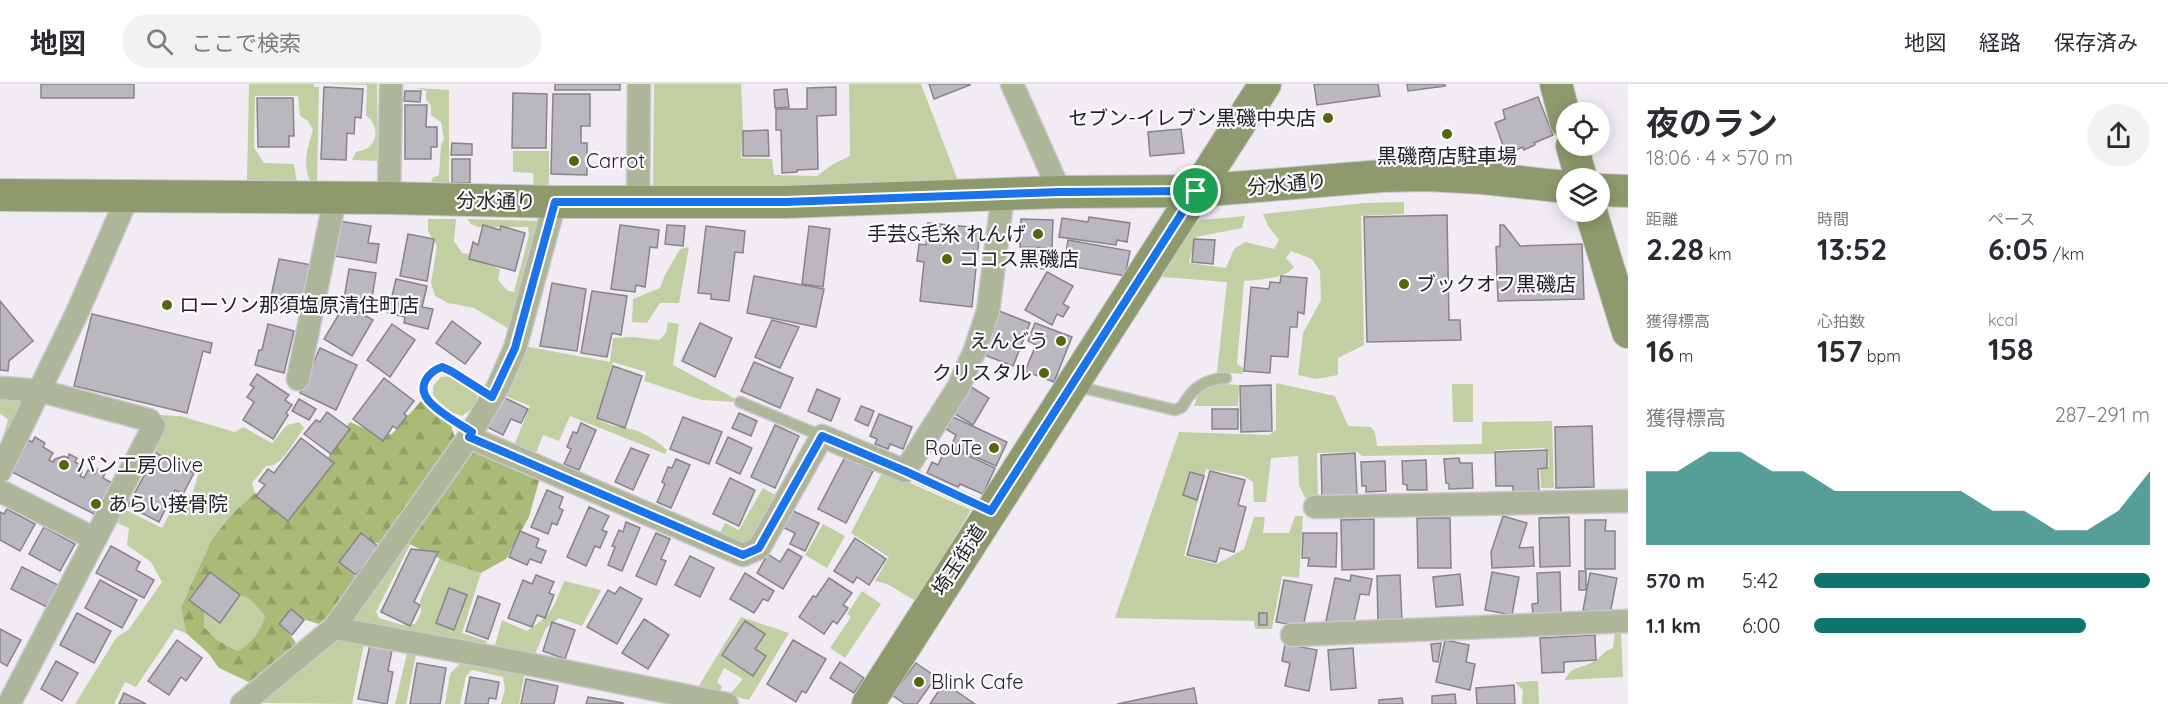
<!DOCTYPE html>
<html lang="ja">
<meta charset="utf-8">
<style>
:root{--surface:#fff;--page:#f2f2f3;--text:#2b2b33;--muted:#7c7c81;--line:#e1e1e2;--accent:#0f766e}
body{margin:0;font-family:Quicksand,"Noto Sans JP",sans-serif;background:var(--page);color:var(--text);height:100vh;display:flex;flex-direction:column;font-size:22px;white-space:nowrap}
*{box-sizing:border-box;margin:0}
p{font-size:20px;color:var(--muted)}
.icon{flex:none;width:33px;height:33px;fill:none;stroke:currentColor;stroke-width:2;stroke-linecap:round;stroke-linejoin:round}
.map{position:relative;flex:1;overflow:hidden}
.side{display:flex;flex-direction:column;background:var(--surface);width:540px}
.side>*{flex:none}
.buttons{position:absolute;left:1556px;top:18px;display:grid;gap:12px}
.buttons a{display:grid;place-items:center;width:54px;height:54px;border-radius:50%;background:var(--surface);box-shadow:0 3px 15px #0003;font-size:30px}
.pin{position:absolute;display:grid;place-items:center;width:51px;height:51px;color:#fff;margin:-26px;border:3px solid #fff;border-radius:50%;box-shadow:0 2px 6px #0007}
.round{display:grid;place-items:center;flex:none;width:63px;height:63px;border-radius:32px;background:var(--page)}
.summary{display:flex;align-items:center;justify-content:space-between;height:102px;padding:0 18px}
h1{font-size:33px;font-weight:700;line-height:45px}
.figures{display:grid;grid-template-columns:repeat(3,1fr);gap:9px;height:102px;padding:6px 18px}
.figures div{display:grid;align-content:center}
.figures b{font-size:30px;font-weight:700}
.figures small{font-size:16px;font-weight:400}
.figures p{font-size:16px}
.chart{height:168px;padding:12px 18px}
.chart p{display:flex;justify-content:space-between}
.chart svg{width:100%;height:108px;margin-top:6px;fill:var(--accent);opacity:.7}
ul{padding:0 18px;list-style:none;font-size:20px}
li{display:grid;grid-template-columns:96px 72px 1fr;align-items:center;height:45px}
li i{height:15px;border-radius:8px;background:var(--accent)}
header{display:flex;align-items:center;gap:36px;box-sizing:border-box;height:84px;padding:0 30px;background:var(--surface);border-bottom:2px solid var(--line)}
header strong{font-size:28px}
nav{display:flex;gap:33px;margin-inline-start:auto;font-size:21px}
.search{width:420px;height:54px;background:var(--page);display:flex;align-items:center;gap:15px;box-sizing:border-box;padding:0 21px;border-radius:33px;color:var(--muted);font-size:22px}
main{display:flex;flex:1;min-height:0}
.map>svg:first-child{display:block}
.grass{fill:#c2cfa2;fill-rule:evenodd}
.forest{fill:url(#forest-firs);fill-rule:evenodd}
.building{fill:#bbb7be;stroke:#878389;stroke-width:1.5}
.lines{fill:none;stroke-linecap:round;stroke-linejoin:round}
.lane-casing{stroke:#cbc7ce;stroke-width:13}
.street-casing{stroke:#cbc7ce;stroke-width:25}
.secondary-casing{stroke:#cbc7ce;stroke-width:34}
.path{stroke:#838085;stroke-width:4;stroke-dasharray:4.5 3;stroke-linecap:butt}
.lane{stroke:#adb699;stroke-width:10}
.street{stroke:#adb699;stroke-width:22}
.secondary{stroke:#8e9a6e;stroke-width:32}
.route-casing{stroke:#fff;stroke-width:12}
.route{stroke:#1a73e8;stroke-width:8}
.poi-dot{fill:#55660e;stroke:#fdfaff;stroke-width:2}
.labels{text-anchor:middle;stroke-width:4.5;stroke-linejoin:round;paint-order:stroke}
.poi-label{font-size:20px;fill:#201f21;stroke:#fdfaff;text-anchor:start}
.street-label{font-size:20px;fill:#201f21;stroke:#fdfaff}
</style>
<header>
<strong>地図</strong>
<div class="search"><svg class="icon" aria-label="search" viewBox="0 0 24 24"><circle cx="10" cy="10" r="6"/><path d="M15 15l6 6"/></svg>ここで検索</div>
<nav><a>地図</a><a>経路</a><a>保存済み</a></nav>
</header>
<main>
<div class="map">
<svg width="1628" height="620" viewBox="0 0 1628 620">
<defs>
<pattern id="forest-firs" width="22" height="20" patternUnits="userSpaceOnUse" patternTransform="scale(1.5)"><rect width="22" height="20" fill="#aabb78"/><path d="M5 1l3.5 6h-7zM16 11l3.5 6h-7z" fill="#92a068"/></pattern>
</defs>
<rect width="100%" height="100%" fill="#f1ecf4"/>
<!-- grass -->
<g class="grass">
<path d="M249 0H314V3H319L317 98 311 99C302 80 307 65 313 46L308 37 300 32 298 12H255L254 64 264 79 294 80 297 98 247 97Z"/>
<path d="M326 0H377L378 77 352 76 356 68C361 66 367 66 370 62 380 53 375 37 366 32L367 1Z"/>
<path d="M654 0H741L743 41 741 74 772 75 774 91 817 92 833 80 850 72 849 0H921L958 97 839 106 653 105Z"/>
<path d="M416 4 449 6V101H431L432 94 439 91 441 61 444 55 441 38 431 31V21L426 16V7Z"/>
<path d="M513 67H549V105H534L533 89 513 88Z"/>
<path d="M1404 118V130L1361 132 1364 261 1338 274V291L1316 295 1298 291 1303 249 1321 216 1320 187 1312 175 1291 167 1286 174 1294 183C1284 196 1259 195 1244 197L1237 280 1243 284V290L1217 288 1227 198 1162 193 1194 140 1201 136 1245 132 1242 144 1196 153 1189 179 1226 184 1234 165 1245 158 1274 165 1279 156 1268 142 1263 130 1364 119Z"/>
<path d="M428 135H456L454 157 462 169 476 171 500 186 498 196 508 207 514 208 529 151 528 143H478L471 140 467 135 541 137 509 245 474 224 448 219 435 212 431 199 437 162 428 147Z"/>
<path d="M689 163 679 219H660L647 239 632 238 633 215 660 204 665 191 680 165Z"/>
<path d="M668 238 679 240 673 281 734 314V318L702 316 644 297 646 288 613 278 597 334C609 344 624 342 638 347 649 352 658 358 667 366L665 370 570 332 559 357 543 351 536 369 515 359 530 322 503 311 524 262 610 278 613 254 633 253 659 256 666 249Z"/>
<path d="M450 292 476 307 478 315 473 324 462 332 448 327 433 311V302L441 293Z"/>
<path d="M1213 299 1239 301 1238 322H1194L1199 308Z"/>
<path d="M1276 299 1335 312 1348 342 1371 343 1375 349 1377 362 1482 360V338L1552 337 1554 404H1541L1540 386 1549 383 1548 367 1544 364 1496 366 1493 370 1362 372 1357 368 1317 369 1318 414H1305L1299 401 1298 372 1271 374 1266 418H1254L1253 398 1244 392 1206 385 1184 472 1217 480 1244 465 1254 433H1265L1263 449H1289L1295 432H1303L1299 494 1282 492 1272 545H1255L1254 537 1115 534 1179 348 1269 351 1276 346Z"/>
<path d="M1452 300H1473V338H1453Z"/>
<path d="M0 313 19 314 22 319 0 371C0 357 5 348 8 335L0 330Z"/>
<path d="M159 331 180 332 235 348 243 343 272 359 287 341 299 338 304 344C295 355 282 384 266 382L252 399 255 409 232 430 212 455 181 523 186 549 175 545 136 603 125 598 114 620H75L116 554 129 545 162 498 151 478 127 461 129 444 113 437ZM153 367 199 388 192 411 178 413 162 444 126 426Z"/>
<path d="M883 387 971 426 916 517 887 500 875 497 889 473 851 449Z"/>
<path d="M763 404 777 412 753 456 744 461 720 449 725 439 739 446Z"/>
<path d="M823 440 845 452 827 484 805 471Z"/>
<path d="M403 457 411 459 376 528 379 534 402 541 415 540 421 529 420 516 440 474 481 489 462 549 487 557 484 563 356 538 350 533ZM449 504 467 511 455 546 436 539Z"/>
<path d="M564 497 601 506 582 542 559 534 546 544 535 570 495 561 502 536 527 547C552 531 554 523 564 497Z"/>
<path d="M862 507 881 520 845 574 830 564 851 533 847 530Z"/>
<path d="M240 511 250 515 265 532C260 548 253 558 238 567L218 557 204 543V527L220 538Z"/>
<path d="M741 533 789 549 749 616 729 611 743 595 724 584 717 598 722 603 719 608 698 603ZM764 550 755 565 766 573 723 571Z"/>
<path d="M1621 546 1623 593 1564 596C1574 581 1579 585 1593 578 1603 573 1601 568 1613 564L1615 547Z"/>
<path d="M332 554 364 560 352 620 262 619 264 612Z"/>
<path d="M407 569 416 570 406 620H395Z"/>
<path d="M463 576 525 587 519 620H501L505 605 503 593 472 586 466 592 460 620H445L450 590Z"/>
<path d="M1538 597 1539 620H1522L1523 606 1515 598Z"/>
</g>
<!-- forest -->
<path class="forest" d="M421 317 451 342 454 351 469 362 541 390 529 433 506 475 481 489 445 477 403 457 380 460 363 456 345 479 357 495 334 527 319 540 293 532 285 543 296 559 285 572 251 599 219 584 208 569 186 549 181 523 212 455 232 430 255 409 284 431 326 380 332 363 350 338 379 351 392 350ZM210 488 240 511 250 515 265 532C260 548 253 558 238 567L218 557 204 543V527L189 516Z"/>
<!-- building -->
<g class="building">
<rect x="41" y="0" width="93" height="14"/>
<rect x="555" y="0" width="65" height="6"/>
<path d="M929 0H970V1L934 15Z"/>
<path d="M1314 0H1378L1380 12 1317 21Z"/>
<path d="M1407 0H1445V2L1408 7Z"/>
<path d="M324 3 363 5 361 34 355 33 354 50 347 49 346 76 321 75Z"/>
<path d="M836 3V31L817 32 818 85 797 86V88L782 89 781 46H776V25H807V4Z"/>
<path d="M787 5 789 23 775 24 774 6Z"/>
<path d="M405 7H421L420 18 404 17Z"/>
<path d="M513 9 547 10 546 64H512Z"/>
<path d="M553 10H590V42H581V59H587V91L551 90Z"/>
<path d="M1538 13 1553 51 1534 59 1535 61 1524 66 1523 63 1506 70 1495 39 1505 35 1503 26Z"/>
<path d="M257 14H293L294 52H289V63H258Z"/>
<path d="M405 21H427L426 43H437V63H431V75H405Z"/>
<path d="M1181 45 1184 69 1150 72 1148 48Z"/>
<path d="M768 46 769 72H743V47Z"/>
<path d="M452 59 472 60V71H451Z"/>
<rect x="452" y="75" width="18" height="24"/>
<path d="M1447 131 1449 236H1460L1461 256 1367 258 1364 133Z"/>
<path d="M1089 133 1130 139 1127 158 1117 156 1116 161 1059 153 1062 134 1088 138Z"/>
<path d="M1021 135 1053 136 1052 164 1020 163Z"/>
<path d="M339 137 371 142 368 159 379 160 376 179 334 172Z"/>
<path d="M928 139 980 144 972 223 920 217 924 178 917 177 919 160 926 161Z"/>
<path d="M483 141 500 146 501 142 525 149 515 187 469 175 473 158 478 161Z"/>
<path d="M620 141 659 146 657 164 650 163 645 203 636 201 635 208 611 205Z"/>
<path d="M667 141 685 142 683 162 665 160Z"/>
<path d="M1500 141H1504L1520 162 1582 160 1584 215 1498 217 1496 163 1500 162Z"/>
<path d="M706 142 745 147 743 169 735 168 729 217 711 215V210L698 209Z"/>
<path d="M809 142 830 145 823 203 802 200Z"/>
<path d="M408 150 434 155 427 197 400 192Z"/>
<path d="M1194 155 1215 156 1213 180 1192 178Z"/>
<path d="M1068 156 1130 167 1125 192 1064 181Z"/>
<path d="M1030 166 1047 167 1046 185 1029 184Z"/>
<path d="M279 175 312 181 301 229 269 222Z"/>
<path d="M349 185 376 189 371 220 344 215Z"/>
<path d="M1047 188 1073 202 1063 220 1069 223 1063 233 1057 230 1052 241 1025 226Z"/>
<path d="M754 192 824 205 816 243 747 229Z"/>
<path d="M1281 192 1307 194 1304 230 1298 228 1297 243H1290L1288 273 1271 272 1270 289 1244 287 1251 203 1269 205 1270 198 1280 199Z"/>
<path d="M396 195 427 202 422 223 433 225 428 245 404 239 405 233 388 229Z"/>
<path d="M552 199 586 205 577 267 540 262Z"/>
<path d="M592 207 627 212 621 251 612 249 607 273 581 269Z"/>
<path d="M0 217 33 257 9 277 8 287 0 286Z"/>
<path d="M345 220 373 236 352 272 324 255Z"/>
<path d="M999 227 1030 239 1013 282 982 270Z"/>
<path d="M92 230 212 259 210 269 203 267 187 329 74 302Z"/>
<path d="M772 236 799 243 780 284 755 273Z"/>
<path d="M452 237 481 259 465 280 436 259Z"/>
<path d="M700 239 732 254 715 293 682 277Z"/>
<path d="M1035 239 1072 253 1054 298 1025 287 1036 261 1028 257Z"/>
<path d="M268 240 294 247 284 289 255 281 259 266H262Z"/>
<path d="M392 240 415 256 390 293 367 276Z"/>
<path d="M320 264 357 281 336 326 300 309Z"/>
<path d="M754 278 793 294 780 324 741 307Z"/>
<path d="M613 282 642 292 625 344 597 334Z"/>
<path d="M257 290 289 311 285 316 292 321 286 329 288 331 273 355 243 336 254 318 247 313 254 303 250 301Z"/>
<path d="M384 294 414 317 404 330 407 332 397 345 393 342 383 357 353 335Z"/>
<path d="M1271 301 1272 347 1241 348 1240 302Z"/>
<path d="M971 303 989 314 973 341 955 330Z"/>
<path d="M817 305 840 315 831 337 808 327Z"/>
<path d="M501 312 528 325 521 339 511 335 503 351 487 343Z"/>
<path d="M299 315 316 325 309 336 292 327Z"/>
<path d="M861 322 874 327 868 342 855 336Z"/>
<rect x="1212" y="325" width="26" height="20"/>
<path d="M327 328 350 345 331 370 304 350 316 336 320 338Z"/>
<path d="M739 329 757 337 751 352 732 344Z"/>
<path d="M879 330 912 343 903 365 890 360 888 365 875 360 877 355 870 352Z"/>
<path d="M683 333 722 348 709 380 670 365Z"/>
<path d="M953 333 1007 358 996 382 951 362 956 351 946 345Z"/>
<path d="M581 339 596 346 579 386 564 380 571 365 567 363 573 348 577 349Z"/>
<path d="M775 341 799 352 775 404 751 393Z"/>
<path d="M1592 342 1594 403 1556 404 1555 343Z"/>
<path d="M35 353 45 359 43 363 53 369 49 376 53 378 55 375 64 372 68 374 69 370 77 374 75 378 79 380 82 388 80 392 84 394 88 386 95 390 98 385 105 389 103 394 112 399 96 431 12 388 28 356 32 358Z"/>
<path d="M728 353 752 364 740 390 716 379Z"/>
<path d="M301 354 334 379 288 437 256 412 265 401 259 397 268 385 274 389Z"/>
<path d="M947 362 995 384 983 410 960 400 958 403 927 389 932 378 938 381Z"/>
<path d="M631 364 649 371 633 406 615 398Z"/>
<path d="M1547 366V384L1538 385 1539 408 1513 409V402H1496L1495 368Z"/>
<path d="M156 369 194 389 183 410 175 406 159 438 128 422Z"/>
<path d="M1355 369 1357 411 1322 413 1321 371Z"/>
<path d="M845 373 873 387 846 439 818 425Z"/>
<path d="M1459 374 1460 379H1472L1473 404 1449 405V400L1446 399 1444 375Z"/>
<path d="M676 375 690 381 671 424 657 418 665 400 662 398 668 383 672 384Z"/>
<path d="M1426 376 1427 406H1407V401L1403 400 1402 377Z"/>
<path d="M1385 377 1386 407 1366 408V402H1362L1361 378Z"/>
<path d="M1210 387 1245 396 1238 421 1246 423 1234 468 1220 464 1216 478 1187 471Z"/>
<path d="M1190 388 1204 392 1197 416 1183 411Z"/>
<path d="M730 394 755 406 739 442 713 430Z"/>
<path d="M547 406 563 413 559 424 563 426 557 441 552 439 548 450 531 443Z"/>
<path d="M589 423 609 432 602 446 607 448 600 464 595 462 586 482 567 473Z"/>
<path d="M7 425 35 440 20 467 0 456V428L4 430Z"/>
<path d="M791 426 819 439 805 467 790 460 795 449 782 443Z"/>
<path d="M1503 432 1527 439 1519 464 1533 463 1534 482 1492 484 1491 468Z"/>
<path d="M1569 433 1570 482 1540 483 1539 434Z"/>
<path d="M1417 434H1450L1451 484H1418Z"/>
<path d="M1374 435V485L1342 486 1341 436Z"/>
<path d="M1585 436H1606L1605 447H1615V485H1585Z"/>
<path d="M626 438 640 444 622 487 608 481 615 463 612 462 619 446 623 448Z"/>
<path d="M44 443 75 460 60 487 29 470Z"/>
<path d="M520 447 539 455 536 463 546 467 541 479 530 475 527 481 509 473Z"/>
<path d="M361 449 379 463 356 491 339 478Z"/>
<path d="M656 449 670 455 661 475 666 477 656 501 636 492Z"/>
<path d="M1303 449H1337L1336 483 1308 482 1309 474H1302Z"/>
<path d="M855 454 886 475 869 501 857 493 853 499 834 487Z"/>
<path d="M111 462 140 478 136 486 154 496 144 514 96 489Z"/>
<path d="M411 465 438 468 414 518 420 521 410 542 381 528Z"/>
<path d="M788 465 802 473 783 505 757 489 768 470 780 478Z"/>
<path d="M690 472 714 484 700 513 675 501Z"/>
<path d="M22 483 60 502 49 524 11 505Z"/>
<rect x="1579" y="487" width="7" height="19"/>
<path d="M210 488 240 511 220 539 189 516Z"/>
<path d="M1492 488 1519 493 1512 531 1485 526Z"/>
<path d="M1560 488 1561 529 1533 530 1532 520 1538 519 1537 489Z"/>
<path d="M745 489 774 507 768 517 763 515 754 529 730 515Z"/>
<path d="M1590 489 1617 494 1610 530 1583 526Z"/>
<path d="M1460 490 1463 521 1436 523 1433 493Z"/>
<path d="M536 491 554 498 549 509 554 511 545 534 537 531 532 543 508 534 523 496 532 500Z"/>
<path d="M1351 491 1372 495 1369 511 1360 510 1353 542 1326 537 1335 494 1350 497Z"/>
<path d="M1400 491 1402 538H1378L1377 492Z"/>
<path d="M829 494 852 509 843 521 848 524 837 540 833 537 824 550 799 533 813 512 816 513Z"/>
<path d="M100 496 137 516 122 544 85 524Z"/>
<path d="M1284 496 1312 501 1303 543 1276 538Z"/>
<path d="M620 503 642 515 617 560 587 543 608 506 615 510Z"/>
<path d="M449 504 467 511 454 546 436 539Z"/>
<path d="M478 512 500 520 488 555 466 547Z"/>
<path d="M291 525 304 536 292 551 279 540Z"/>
<path d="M77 529 111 547 94 579 60 561Z"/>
<rect x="1259" y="529" width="8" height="12"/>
<path d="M644 535 669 551 648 585 622 569Z"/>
<path d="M745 537 765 550 755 565 766 572 753 592 722 571Z"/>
<path d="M552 538 575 546 565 575 543 567Z"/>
<path d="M0 545 21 556 7 582 0 578Z"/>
<path d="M1595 551 1596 576 1564 578V588L1542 589 1540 554Z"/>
<path d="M177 556 202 574 186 597 181 593 169 611 148 597Z"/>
<path d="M793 556 826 575 806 609 802 607 796 618 767 600Z"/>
<path d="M1445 556 1469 561 1466 578 1475 580 1470 606 1436 598Z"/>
<path d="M1441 559 1438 578 1433 577 1431 560Z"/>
<path d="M1285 560 1317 566 1309 607 1285 602 1290 579 1282 577Z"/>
<path d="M370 561 392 566 388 587 393 588 387 620 358 615Z"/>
<path d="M1353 564 1356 604 1331 606 1328 566Z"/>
<path d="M56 577 78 589 62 617 41 605Z"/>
<path d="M840 578 864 594 854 609 830 594Z"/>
<path d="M417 579 446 584 440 620H410Z"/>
<path d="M916 579 936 593 917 620H905L892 611Z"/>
<path d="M470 593 499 598 496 615 489 614 488 620H465Z"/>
<path d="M526 595 558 602 554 620H521Z"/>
<path d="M944 599 975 620H930Z"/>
<path d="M1514 601 1515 620H1477L1476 604Z"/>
<path d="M1194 604 1197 620H1117Z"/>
<path d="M124 609 146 620H119Z"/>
<path d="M1455 610 1456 620H1432V612Z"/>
<path d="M588 613 623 619V620H586Z"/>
<path d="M1402 614 1403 620H1379V616Z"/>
</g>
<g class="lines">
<defs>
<g id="lane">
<path d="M1075 302 1175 326 1182 323C1192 304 1205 295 1226 294"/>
<path d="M740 318 822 352"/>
<path d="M905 387 989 426"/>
</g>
<g id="street">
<path d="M1012 0 1060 108"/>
<path d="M389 114 391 0"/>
<path d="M555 118 515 264 498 303 469 353 334 544 534 581 727 620"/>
<path d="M638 119 639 0"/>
<path d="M298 295 335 114"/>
<path d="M0 304 41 307 149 336 154 342 9 620"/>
<path d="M469 353 743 471 759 464 822 352 905 387 958 304 975 266 988 227 1003 110"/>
<path d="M0 387 77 229 128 112"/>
<path d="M0 407 95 455"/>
<path d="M1315 423 1628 417"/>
<path d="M1292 551 1628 537"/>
<path d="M242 620 334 544"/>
</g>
<g id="secondary">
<path d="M1556 0 1566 38"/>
<path d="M1572 62 1581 94"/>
<path d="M1599 106 1628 107"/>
<path d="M0 111 389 114 555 118H785L1060 108 1196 107 1382 92 1427 91 1482 94 1566 103"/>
<path d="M1591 128 1628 248"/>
<path d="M868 620 1265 0"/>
</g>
</defs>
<!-- lane casing -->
<use href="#lane" class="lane-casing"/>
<!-- street casing -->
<use href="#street" class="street-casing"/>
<!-- secondary casing -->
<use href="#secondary" class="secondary-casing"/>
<!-- path -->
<path class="path" d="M454 336C435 323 402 297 442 283L474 301"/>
<!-- lane -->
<use href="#lane" class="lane"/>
<!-- street -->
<use href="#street" class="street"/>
<!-- secondary -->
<use href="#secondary" class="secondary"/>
</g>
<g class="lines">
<defs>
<path id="route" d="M1196 107 991 427 905 387 822 352 759 464 743 471 469 353 472 348C458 339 439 329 428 316 417 302 428 288 442 283L451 287 492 313 515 264 555 118H785L1060 108Z"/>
</defs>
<!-- route casing -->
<use href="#route" class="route-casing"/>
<!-- route -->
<use href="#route" class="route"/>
</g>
<!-- markers -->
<g class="poi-dot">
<circle cx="1328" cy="34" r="6"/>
<circle cx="1447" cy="50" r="6"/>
<circle cx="574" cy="77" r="6"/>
<circle cx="1038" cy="150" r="6"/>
<circle cx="947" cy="175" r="6"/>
<circle cx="1404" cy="200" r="6"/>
<circle cx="167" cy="221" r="6"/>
<circle cx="1061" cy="257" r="6"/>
<circle cx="1044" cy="289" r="6"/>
<circle cx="994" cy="364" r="6"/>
<circle cx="64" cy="381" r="6"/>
<circle cx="96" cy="420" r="6"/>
<circle cx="919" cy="598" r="6"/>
</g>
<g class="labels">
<!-- poi labels -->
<g class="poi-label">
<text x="1316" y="41" text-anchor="end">セブン-イレブン黒磯中央店</text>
<text x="1447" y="79" text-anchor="middle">黒磯商店駐車場</text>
<text x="586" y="84">Carrot</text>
<text x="1026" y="157" text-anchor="end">手芸&amp;毛糸 れんげ</text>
<text x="959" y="182">ココス黒磯店</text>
<text x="1416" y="207">ブックオフ黒磯店</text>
<text x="179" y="228">ローソン那須塩原清住町店</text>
<text x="1049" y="264" text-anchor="end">えんどう</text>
<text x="1032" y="296" text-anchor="end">クリスタル</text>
<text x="982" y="371" text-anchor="end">RouTe</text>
<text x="76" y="388">パン工房Olive</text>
<text x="108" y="427">あらい接骨院</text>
<text x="931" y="605">Blink Cafe</text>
</g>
<!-- street labels -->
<g class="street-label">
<text transform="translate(1287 100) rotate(-5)" y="7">分水通り</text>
<text transform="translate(496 117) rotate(1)" y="7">分水通り</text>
<text transform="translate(959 476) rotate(-57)" y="7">埼玉街道</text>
</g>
</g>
</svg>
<div class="buttons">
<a><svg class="icon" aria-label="locate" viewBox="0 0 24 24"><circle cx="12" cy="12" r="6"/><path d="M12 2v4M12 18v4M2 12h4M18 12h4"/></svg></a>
<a><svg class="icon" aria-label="layers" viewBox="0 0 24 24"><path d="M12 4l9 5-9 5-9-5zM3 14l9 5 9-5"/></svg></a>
</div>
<div class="pin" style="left:1196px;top:107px;background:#1e9e55"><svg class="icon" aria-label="arrive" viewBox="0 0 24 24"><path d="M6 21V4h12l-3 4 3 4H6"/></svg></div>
</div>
<section class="side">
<div class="summary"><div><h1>夜のラン</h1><p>18:06 · 4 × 570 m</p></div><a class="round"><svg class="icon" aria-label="share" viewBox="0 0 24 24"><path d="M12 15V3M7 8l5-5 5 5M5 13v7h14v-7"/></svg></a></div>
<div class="figures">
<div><p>距離</p><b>2.28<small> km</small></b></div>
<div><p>時間</p><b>13:52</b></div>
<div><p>ペース</p><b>6:05<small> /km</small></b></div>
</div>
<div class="figures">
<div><p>獲得標高</p><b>16<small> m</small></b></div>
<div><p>心拍数</p><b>157<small> bpm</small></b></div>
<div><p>kcal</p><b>158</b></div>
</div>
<div class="chart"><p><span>獲得標高</span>287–291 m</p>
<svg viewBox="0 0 160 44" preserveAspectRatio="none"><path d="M0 44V14L10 14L20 6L30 6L40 14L50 14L60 22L70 22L80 22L90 22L100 22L110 30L120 30L130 38L140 38L150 30L160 14V44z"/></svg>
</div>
<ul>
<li><b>570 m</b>5:42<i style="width:100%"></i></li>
<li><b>1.1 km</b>6:00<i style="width:81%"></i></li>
</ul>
</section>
</main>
